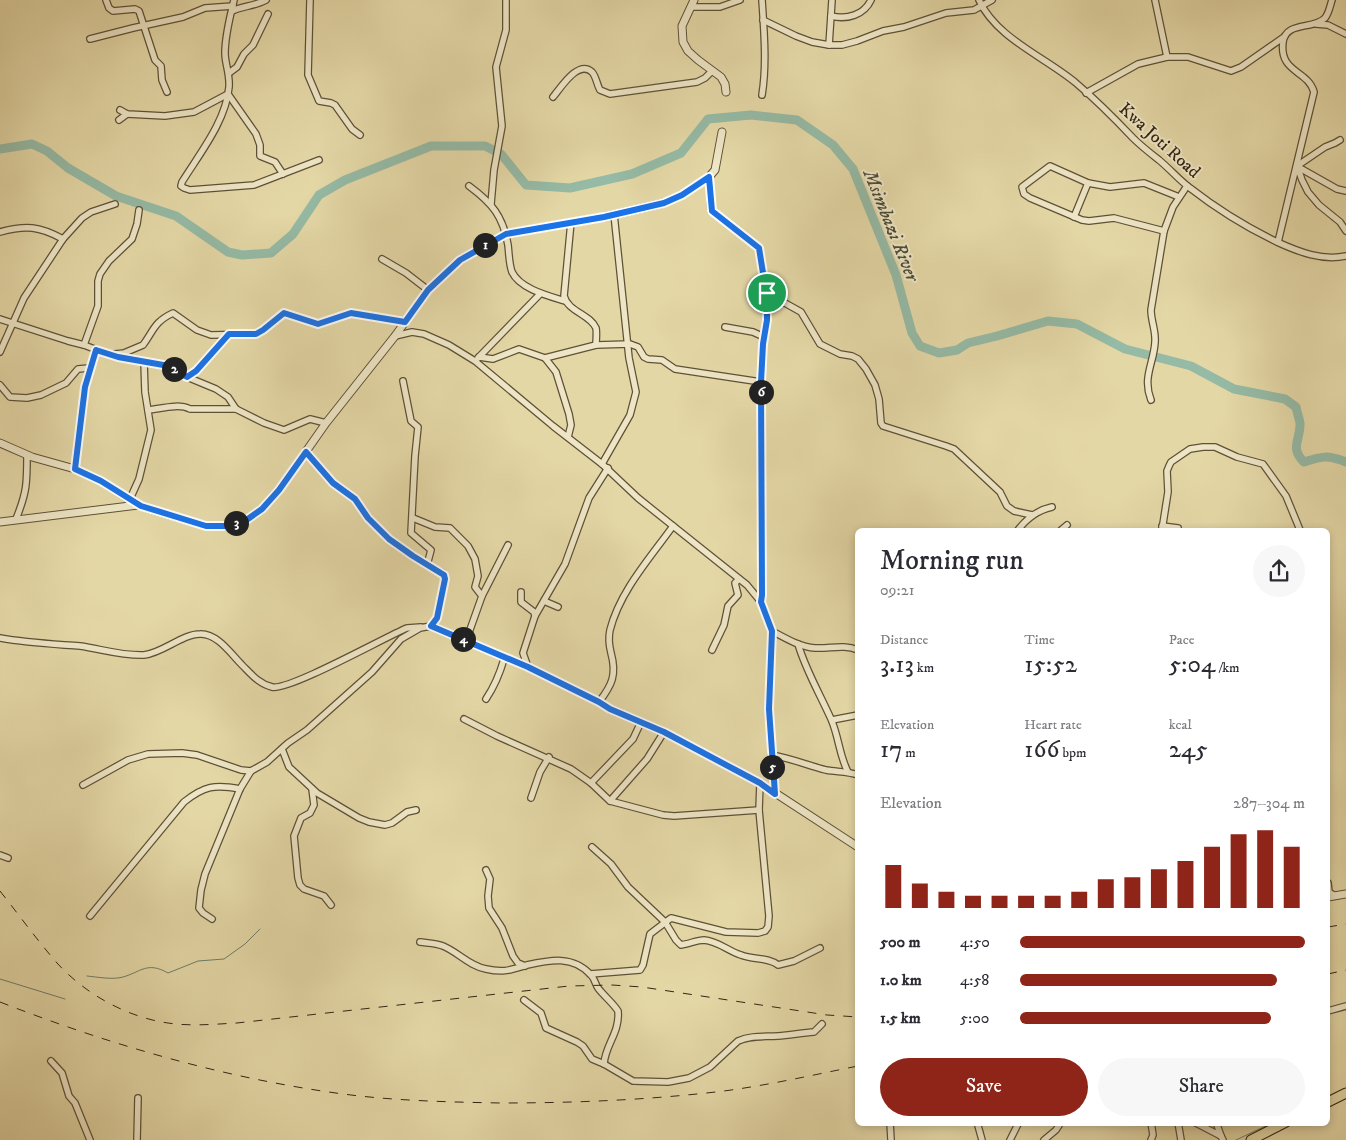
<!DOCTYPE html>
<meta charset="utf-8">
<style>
:root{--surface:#fff;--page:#f7f7f7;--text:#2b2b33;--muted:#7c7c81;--accent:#8f2418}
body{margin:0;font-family:"IM FELL DW Pica",serif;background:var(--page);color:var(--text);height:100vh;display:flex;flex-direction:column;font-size:19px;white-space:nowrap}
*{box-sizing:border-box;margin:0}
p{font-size:16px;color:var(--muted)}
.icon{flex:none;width:28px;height:28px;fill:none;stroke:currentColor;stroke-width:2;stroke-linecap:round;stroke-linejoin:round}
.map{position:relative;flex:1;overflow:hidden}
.details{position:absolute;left:855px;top:528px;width:475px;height:598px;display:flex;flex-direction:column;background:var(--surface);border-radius:8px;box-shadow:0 2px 8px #0003}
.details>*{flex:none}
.pin{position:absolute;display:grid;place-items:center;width:42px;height:42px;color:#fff;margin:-21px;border:2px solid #fff;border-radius:50%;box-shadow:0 1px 5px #0007}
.km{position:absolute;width:25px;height:25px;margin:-12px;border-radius:50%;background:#222;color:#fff;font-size:14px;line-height:25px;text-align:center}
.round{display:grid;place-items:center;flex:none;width:52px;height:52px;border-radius:26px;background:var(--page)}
.overview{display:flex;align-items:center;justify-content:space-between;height:85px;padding:0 25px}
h1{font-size:28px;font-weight:600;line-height:38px}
.metrics{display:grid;grid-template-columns:repeat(3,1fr);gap:8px;height:85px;padding:5px 25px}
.metrics div{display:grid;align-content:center}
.metrics b{font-size:25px;font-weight:600}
.metrics small{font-size:14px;font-weight:400}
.metrics p{font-size:14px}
.chart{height:140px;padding:10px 25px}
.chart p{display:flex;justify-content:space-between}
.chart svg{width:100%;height:90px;margin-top:5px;stroke:var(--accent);stroke-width:6}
.primary-button{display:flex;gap:10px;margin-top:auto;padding:10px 25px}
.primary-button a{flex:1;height:58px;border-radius:30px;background:var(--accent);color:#fff;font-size:20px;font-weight:600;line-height:58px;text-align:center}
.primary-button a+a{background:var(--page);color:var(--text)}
ul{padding:0 25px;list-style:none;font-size:16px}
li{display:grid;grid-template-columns:80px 60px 1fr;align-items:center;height:38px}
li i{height:12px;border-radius:6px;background:var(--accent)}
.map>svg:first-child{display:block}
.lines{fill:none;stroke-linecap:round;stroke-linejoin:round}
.stream{stroke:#6d7e6a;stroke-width:1}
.river{stroke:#95baa5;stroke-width:9}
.minor-casing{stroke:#5e5137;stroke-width:8}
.tertiary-casing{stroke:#5e5137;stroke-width:9}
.primary-casing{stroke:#322412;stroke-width:11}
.minor{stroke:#ede5c5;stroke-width:5.5}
.tertiary{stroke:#ede5c5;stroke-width:7}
.primary{stroke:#e4d7a6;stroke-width:9}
.rail{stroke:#322412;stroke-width:1;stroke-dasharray:9 9;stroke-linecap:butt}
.route-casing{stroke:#fff;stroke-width:10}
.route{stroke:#1a73e8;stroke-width:6}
.labels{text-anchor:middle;stroke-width:4;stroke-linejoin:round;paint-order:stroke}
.street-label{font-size:18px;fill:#322412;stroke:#ede5c5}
.water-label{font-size:19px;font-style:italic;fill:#4b4a37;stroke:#ede5c5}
</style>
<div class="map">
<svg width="1346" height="1140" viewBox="0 0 1346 1140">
<rect width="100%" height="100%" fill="#e4d7a6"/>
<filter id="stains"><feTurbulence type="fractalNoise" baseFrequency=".004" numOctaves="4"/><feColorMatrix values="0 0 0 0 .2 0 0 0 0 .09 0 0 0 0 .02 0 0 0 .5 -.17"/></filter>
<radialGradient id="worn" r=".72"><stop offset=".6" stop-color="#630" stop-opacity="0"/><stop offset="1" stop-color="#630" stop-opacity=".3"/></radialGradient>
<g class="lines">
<!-- stream -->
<g class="stream">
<path d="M87 976C97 977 113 980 123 977 141 972 147 961 168 973L198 961 224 959 245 944 260 929"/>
<path d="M0 979 65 999"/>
<path d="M1236 1140 1274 1122"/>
</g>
<!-- river -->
<path class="river" d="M0 149 32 144 47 151 68 168 116 196 176 216 228 252 242 255 271 253 293 234 319 195 345 180 431 146H485L501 154 526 185 570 188 632 174 681 153 708 119 751 115 797 120 833 145 853 169 896 275 912 333 920 346 939 353 957 350 968 343 997 336 1048 321 1077 324 1125 349 1191 366 1234 389 1285 399 1296 407C1297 412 1299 418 1300 423 1301 440 1289 447 1304 462 1322 456 1328 455 1346 462"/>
<defs>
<g id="minor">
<path d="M106 0 109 8 113 11 135 9 139 11 155 60 161 66 162 80 167 92"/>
<path d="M234 0C230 17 225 35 225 53 225 64 230 74 229 87 226 121 200 153 182 182L181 186 184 188 190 190 254 185 319 160"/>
<path d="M310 0 308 75 319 101 331 103 335 105 352 129 360 135"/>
<path d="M979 0C996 38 1045 57 1076 83 1096 100 1115 119 1133 138 1141 146 1150 153 1159 160 1170 169 1179 180 1190 188 1217 209 1246 227 1277 242 1299 252 1322 261 1346 256"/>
<path d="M1155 0 1167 57"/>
<path d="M691 7H720L740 0"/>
<path d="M232 11C243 6 255 6 266 0"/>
<path d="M831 16C847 20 864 15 871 0"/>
<path d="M763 20 796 36 812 42 829 45H842L857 41 883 31 904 27 946 13 974 10 992 0"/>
<path d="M1316 24 1328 25 1346 34"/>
<path d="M90 39 133 28 183 17 205 8 233 6"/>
<path d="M829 45 832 0"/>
<path d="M229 73 237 67 244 54 253 45 268 14"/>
<path d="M1086 93 1138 64 1167 57H1188L1231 71 1241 67 1284 37"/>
<path d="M228 94 256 134 260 145V156L275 162 283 174"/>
<path d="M762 95C767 64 764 31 762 0"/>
<path d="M553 97C560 89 578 59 592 72 596 76 597 85 600 90L610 94 697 82 705 78 712 71"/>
<path d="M120 110 127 114 165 116 194 112 228 94"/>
<path d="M119 120 127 114"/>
<path d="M1297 166 1302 180 1308 192 1319 205 1340 222 1346 231"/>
<path d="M1297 166 1325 147 1335 143 1340 140"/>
<path d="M1298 167 1337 189 1346 191"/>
<path d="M709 177 711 211 759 248 767 298V320L763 345 761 382 762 595 761 602"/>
<path d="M469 186C492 203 503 216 508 245 509 253 509 264 512 272 520 289 549 296 565 301"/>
<path d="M491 204 494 170 502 126 496 67 506 30V0"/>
<path d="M1074 217 1088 183"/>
<path d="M571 222 564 296C568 312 590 314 596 328 597 333 596 340 596 345"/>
<path d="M1164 231 1114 218 1089 221 1082 220 1030 198 1024 194 1022 187 1050 166 1088 183 1110 187 1144 183 1179 197"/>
<path d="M0 232C26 225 39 226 63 239"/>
<path d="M1278 242 1314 92C1308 70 1279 73 1283 42 1286 21 1313 30 1325 18 1329 13 1330 6 1332 0"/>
<path d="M382 259 406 273 428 290"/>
<path d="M767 293 801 312 820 344 840 354 852 356 858 359 866 369 875 385 879 399 881 423 883 426 946 446 954 449 1000 492 1007 506 1014 511 1032 515"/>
<path d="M0 319 68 341 84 345 110 355 169 366 187 377 216 389 228 397 236 409 264 423 284 430 310 419 326 423"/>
<path d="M725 327 753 332 764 337"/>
<path d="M395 336 412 332 424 334 449 345 475 361 553 426 602 464 638 498 747 585 761 602 772 631 769 709 775 794"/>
<path d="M84 345 98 306V281L100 274 109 261 132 239 137 224 139 210"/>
<path d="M0 352 24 298 63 239 82 218 91 212 115 204"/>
<path d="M115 354 124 353 143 345C154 330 154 322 173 313L197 330 211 335 255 334 263 330 284 313 318 324 351 313 405 322"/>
<path d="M479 357 493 359 519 349 545 358 556 372 569 414 571 425 568 437"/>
<path d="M478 358 540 294"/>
<path d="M545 358 596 345 630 344 638 347 644 357 648 359 662 360 675 369 761 382"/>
<path d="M187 377 196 371 229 334"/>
<path d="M0 385 10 397 27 398 41 395 66 383 78 369 89 368"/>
<path d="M1151 400C1142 377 1154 363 1155 342 1156 331 1151 321 1151 310L1164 231 1173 207 1187 186"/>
<path d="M148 410C160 409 178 403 190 409H236"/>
<path d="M306 452 333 483 355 499 369 518 389 539 427 565"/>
<path d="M602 464 630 415 636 392 629 358 614 214"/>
<path d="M75 469 85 387 96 350"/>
<path d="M130 499 139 479 151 430 145 392 144 362"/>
<path d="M413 518 435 527 450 528 468 546 475 559 478 576 475 587 482 596 466 641"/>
<path d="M16 519C27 492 27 483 27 455"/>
<path d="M1162 526 1178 528"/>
<path d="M1018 530C1027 518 1038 510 1052 507"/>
<path d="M1061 530 1067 525"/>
<path d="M1162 530 1168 492 1167 471 1169 466 1171 462 1190 449 1203 447H1215L1237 457 1263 464 1286 496 1300 530"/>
<path d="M521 592V602L534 612 535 616 523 653 528 667"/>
<path d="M482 596 508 545"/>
<path d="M544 601 558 607"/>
<path d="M535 616 565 564 589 498 608 468"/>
<path d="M772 631C785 638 800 647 815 648 830 649 843 644 858 650"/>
<path d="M0 638C27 643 53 644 80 646 101 649 122 656 144 655 163 653 182 634 200 634 217 633 231 654 242 665 251 674 259 684 272 687 289 691 385 637 407 628L421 627"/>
<path d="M798 644C806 671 820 694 831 719 839 737 839 755 848 772"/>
<path d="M712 650 724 625 728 606 738 595 735 583 739 579"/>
<path d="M486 699C494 687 500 673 504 659L501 655"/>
<path d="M599 702C612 685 617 675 611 653 609 645 608 639 610 630 620 591 650 558 673 526"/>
<path d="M464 719 497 736 571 769 591 783 610 801 663 815 674 816 759 810"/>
<path d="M832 720 858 715"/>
<path d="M282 749 289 767 317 793 359 818 369 822 385 825 392 823 407 812 416 810"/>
<path d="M771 755C790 758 807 765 826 770 837 772 847 771 858 775"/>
<path d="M591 783 633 739 641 722"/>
<path d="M83 785 128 760 148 754 182 753 197 755 241 770 251 771 267 762 288 743 307 730 372 672 401 639 420 628 431 626 437 618 445 577 443 573 427 565 431 550 411 533 415 456 418 427 411 421 403 381"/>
<path d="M312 789 314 805 310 813 301 818 294 836 298 878 300 885 304 889 324 896 331 905"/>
<path d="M531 798 540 772 549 757"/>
<path d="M610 801 647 759 664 732"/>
<path d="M592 847 611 864 628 887 665 922 676 940 681 945C689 944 697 940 704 940 718 941 728 951 741 955 753 960 769 957 778 965L794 961 820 948"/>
<path d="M0 855 8 858"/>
<path d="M486 870 490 879 488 896 489 908 502 928 513 956 518 963 525 966"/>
<path d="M1328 883 1329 892 1335 896"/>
<path d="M90 916 184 802C204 786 215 784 240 789"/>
<path d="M212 919 203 913 199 908 201 890 205 874 240 789 251 771"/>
<path d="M420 942C427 943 436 943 443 946 458 952 469 966 486 969 504 973 510 970 527 965 550 960 573 955 591 975 595 979 595 984 598 988 604 996 613 1003 618 1011 620 1033 605 1045 604 1064"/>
<path d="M590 974 640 970 643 965 650 934 671 918 726 932 758 933 765 931 768 927 769 916 759 810 760 783"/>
<path d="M524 1000 541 1013 546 1028 577 1042 583 1046 592 1059 604 1064 633 1081 668 1082 689 1078 710 1067 738 1041C752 1035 764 1037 778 1036 790 1035 802 1033 814 1032L822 1024"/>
<path d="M1328 1011 1346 1006"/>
<path d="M51 1061 62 1073 69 1096 75 1103 90 1140"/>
<path d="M890 1122 891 1140"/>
<path d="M977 1122 982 1140"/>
<path d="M1151 1122 1153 1135 1151 1140"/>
<path d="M1178 1122 1181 1140"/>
<path d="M1194 1122 1221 1136 1223 1140"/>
<path d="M1216 1122 1221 1136"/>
<path d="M137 1140 138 1098"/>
<path d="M1010 1140 1019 1122"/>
<path d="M1044 1140 1056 1130 1061 1122"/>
</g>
<g id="tertiary">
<path d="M694 0 682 26 683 42 688 51 698 60 721 77 725 84 726 92"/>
<path d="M0 443 32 457 75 469 101 481 138 505 156 511 206 526H224L245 521 262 509 279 490 326 423 395 336 428 290 460 260 506 234 604 217 664 203 682 195 709 177 715 170 722 132"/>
<path d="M0 522 138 505"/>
<path d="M431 626 528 667 599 702 610 709 664 732 760 783 858 847"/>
<path d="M1328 897 1346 894"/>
</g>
<g id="primary">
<path d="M1328 1102 1346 1093"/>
<path d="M1251 1140 1286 1122"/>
</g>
</defs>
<!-- minor casing -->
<use href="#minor" class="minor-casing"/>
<!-- tertiary casing -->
<use href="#tertiary" class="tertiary-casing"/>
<!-- primary casing -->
<use href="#primary" class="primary-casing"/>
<!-- minor -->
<use href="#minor" class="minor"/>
<!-- tertiary -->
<use href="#tertiary" class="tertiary"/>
<!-- primary -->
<use href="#primary" class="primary"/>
<!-- rail -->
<g class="rail">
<path d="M0 891C19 915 37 940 57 963 87 996 132 1020 176 1024 197 1026 217 1024 237 1023L569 986 612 985 642 987 827 1015 858 1017"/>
<path d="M1328 927 1346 924"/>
<path d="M1328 974 1346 970"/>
<path d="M0 1002C113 1046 231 1080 351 1095 401 1101 450 1102 500 1103 575 1103 649 1100 724 1091 769 1085 813 1075 858 1066"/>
</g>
</g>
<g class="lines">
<defs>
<path id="route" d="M709 177 712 211 759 248 767 298V320L763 344 761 382 762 595 761 602 772 631 769 709 775 794 760 783 664 732 610 709 599 702 528 667 431 626 437 618 445 579 444 575 413 556 389 539 368 518 355 499 333 483 306 452 279 490 262 509 245 521 224 526H206L141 506 101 481 75 469 85 387 96 350 118 357 169 366 187 377 196 371 229 334H256L263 330 284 313 318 324 351 313 405 322 428 290 460 260 506 234 604 217 664 203 682 195Z"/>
</defs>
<!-- route casing -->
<use href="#route" class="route-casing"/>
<!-- route -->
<use href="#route" class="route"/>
</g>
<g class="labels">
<!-- street labels -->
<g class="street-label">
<text transform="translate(1160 140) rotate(42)" y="6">Kwa Joti Road</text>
</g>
<!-- water labels -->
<g class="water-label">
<text transform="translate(892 225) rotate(68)" y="7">Msimbazi River</text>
</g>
</g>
<rect width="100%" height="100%" filter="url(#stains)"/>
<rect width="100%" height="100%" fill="url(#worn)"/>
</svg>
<div class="pin" style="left:767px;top:293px;background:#1e9e55"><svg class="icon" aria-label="arrive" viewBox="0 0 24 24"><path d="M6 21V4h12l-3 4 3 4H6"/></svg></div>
<b class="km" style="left:485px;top:245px">1</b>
<b class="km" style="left:174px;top:369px">2</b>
<b class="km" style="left:236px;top:523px">3</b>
<b class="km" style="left:463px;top:639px">4</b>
<b class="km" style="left:772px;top:767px">5</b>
<b class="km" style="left:761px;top:392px">6</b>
<section class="details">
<div class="overview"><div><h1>Morning run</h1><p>09:21</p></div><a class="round"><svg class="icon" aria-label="share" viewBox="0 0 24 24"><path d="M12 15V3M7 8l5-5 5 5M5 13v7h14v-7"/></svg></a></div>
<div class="metrics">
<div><p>Distance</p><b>3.13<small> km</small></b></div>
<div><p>Time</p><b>15:52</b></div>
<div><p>Pace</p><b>5:04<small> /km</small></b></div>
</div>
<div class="metrics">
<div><p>Elevation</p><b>17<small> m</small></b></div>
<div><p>Heart rate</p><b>166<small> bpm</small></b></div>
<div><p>kcal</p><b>245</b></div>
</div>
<div class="chart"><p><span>Elevation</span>287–304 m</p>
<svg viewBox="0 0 160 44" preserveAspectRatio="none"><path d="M5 44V23M15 44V32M25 44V36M35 44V38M45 44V38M55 44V38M65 44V38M75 44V36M85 44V30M95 44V29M105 44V25M115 44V21M125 44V14M135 44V8M145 44V6M155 44V14"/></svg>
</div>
<ul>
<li><b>500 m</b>4:50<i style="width:100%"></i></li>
<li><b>1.0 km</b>4:58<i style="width:90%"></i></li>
<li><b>1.5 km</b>5:00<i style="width:88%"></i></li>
</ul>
<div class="primary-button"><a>Save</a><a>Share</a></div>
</section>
</div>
